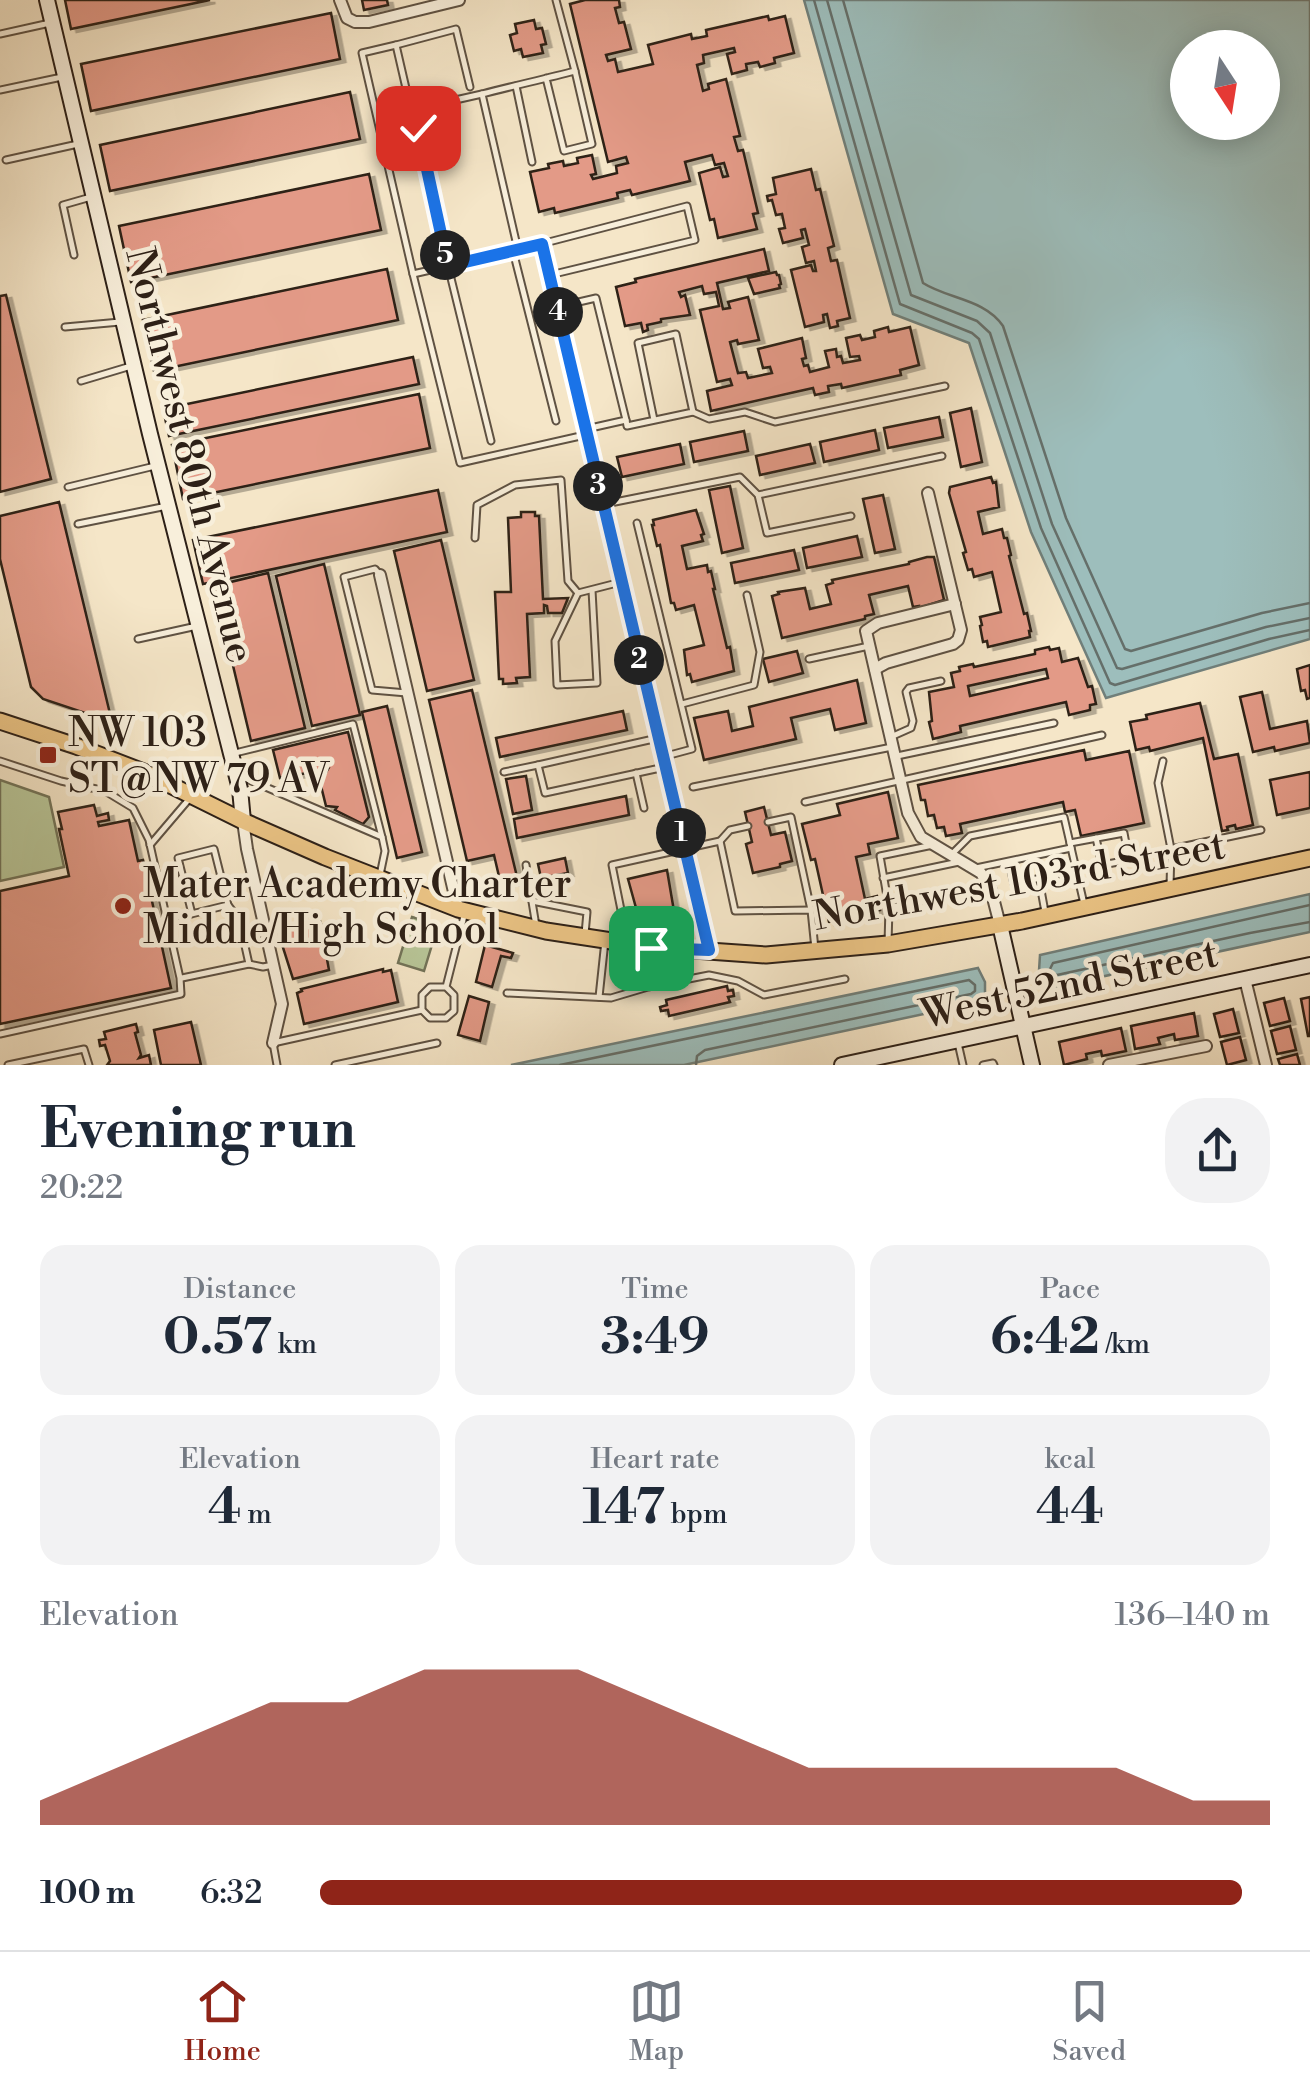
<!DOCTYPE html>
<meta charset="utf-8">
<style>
:root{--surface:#fff;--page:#f2f2f3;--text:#1f2937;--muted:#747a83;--line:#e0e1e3;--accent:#8f2418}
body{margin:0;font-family:"Libre Bodoni",serif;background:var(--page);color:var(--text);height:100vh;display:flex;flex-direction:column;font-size:38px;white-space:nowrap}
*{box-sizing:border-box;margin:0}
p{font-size:32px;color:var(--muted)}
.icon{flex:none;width:55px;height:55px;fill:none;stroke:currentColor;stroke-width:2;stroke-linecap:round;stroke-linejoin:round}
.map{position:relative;height:1065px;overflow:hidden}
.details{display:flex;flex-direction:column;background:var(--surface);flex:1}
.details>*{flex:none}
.needle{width:65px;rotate:168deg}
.tools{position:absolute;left:1170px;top:30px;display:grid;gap:20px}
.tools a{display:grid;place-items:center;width:110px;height:110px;border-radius:50%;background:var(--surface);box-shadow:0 5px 25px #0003;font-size:50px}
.pin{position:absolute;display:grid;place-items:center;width:85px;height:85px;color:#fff;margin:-42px;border-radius:20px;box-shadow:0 5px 15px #0006}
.km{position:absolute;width:50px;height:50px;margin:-25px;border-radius:50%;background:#222;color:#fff;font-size:28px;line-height:50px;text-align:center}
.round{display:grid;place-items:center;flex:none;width:105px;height:105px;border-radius:40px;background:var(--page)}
.overview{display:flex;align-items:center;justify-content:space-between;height:170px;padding:0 40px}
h1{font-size:55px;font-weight:700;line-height:75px}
.metrics{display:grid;grid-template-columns:repeat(3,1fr);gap:15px;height:170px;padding:10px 40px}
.metrics div{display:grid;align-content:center;border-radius:25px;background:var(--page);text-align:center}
.metrics b{font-size:50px;font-weight:700}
.metrics small{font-size:28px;font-weight:400}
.metrics p{font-size:28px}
.chart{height:280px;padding:20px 40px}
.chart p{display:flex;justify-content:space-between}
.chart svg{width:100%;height:180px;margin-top:10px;fill:var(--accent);opacity:.7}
ul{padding:0 40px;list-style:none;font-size:32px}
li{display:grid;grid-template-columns:160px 120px 1fr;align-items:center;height:75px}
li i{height:25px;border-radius:12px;background:var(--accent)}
.tab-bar{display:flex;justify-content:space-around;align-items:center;height:140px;border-top:2px solid var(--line);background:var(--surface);font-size:28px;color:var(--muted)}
.tab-bar a{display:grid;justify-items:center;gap:5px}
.tab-bar .active{color:var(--accent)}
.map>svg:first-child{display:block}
.green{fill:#b8c698;stroke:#727358;stroke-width:2.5}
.water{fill:#9dbebc;stroke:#707f7a;stroke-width:2.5;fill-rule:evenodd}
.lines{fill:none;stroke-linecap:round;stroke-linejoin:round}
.shore{stroke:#656f6a;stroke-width:2.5}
.building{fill:#e39a87;stroke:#2d2017;stroke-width:2.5;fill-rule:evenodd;filter:url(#shadow)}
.lane-casing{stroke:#5f5243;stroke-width:9}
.street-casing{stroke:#5f5243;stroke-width:14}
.secondary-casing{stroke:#2d2017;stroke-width:18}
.primary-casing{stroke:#2d2017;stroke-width:19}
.lane{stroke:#f8efdb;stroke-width:5}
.street{stroke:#f8efdb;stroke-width:10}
.secondary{stroke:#f8efdb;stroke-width:14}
.primary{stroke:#eac384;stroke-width:15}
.route-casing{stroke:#fff;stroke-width:20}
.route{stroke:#1a73e8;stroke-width:12}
.poi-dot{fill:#8f2418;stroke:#f8efdb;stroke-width:4}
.labels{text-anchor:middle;stroke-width:9;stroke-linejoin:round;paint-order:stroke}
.street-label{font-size:40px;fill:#2d2017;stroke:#f8efdb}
.poi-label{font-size:40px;fill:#2d2017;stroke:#f8efdb;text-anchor:start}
</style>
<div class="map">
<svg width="1310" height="1065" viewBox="0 0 1310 1065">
<defs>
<filter id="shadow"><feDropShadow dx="5.5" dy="3" stdDeviation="0" flood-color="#0004"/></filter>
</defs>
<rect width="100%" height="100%" fill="#f5e6c8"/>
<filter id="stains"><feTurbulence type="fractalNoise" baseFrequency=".002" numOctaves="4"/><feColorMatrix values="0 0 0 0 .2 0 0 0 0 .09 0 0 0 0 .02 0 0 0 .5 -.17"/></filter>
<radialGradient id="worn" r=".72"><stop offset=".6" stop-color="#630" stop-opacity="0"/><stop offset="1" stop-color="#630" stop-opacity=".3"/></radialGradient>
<!-- green -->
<g class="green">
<path d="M0 780 49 797 64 867 0 881Z"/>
<path d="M412 917 438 925 424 971 398 963Z"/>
</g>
<!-- water -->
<g class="water">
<path d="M804 0H1310V639L1106 698 1031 532 969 343 893 314ZM1188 48H1262V122H1188Z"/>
<path d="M1310 894V932L1049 988 1039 971 1040 955Z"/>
<path d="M978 968 985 982V1001L684 1065H511Z"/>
</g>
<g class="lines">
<!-- shore -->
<g class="shore">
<path d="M814 0 900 304 972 333 979 339 1041 528 1110 683 1115 685 1269 639 1310 630"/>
<path d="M827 0 911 295 977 321 990 333 1052 524 1117 668 1122 669 1266 627 1310 618"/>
<path d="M843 0 923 283C948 299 985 299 1003 326L1066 518 1125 649 1131 651 1262 613 1310 603"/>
<path d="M1310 905 1053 963 1050 969 1053 974 1057 975 1250 933 1310 922"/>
<path d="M560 1065 969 980 975 985V991L971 994 705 1050 697 1056 696 1065"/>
</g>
</g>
<!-- building -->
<g class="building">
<path d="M65 0H210L71 29Z"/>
<path d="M362 0H387L388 5 364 10Z"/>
<path d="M585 0H619L620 7 615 8 619 23 624 22 631 49 606 55 608 61 615 59 618 72 653 64 648 45 691 34 692 39 707 36 706 30 768 16 769 20 785 16 794 53 774 58 775 63 760 67 758 62 746 64 747 70 732 74 727 54 735 52 734 48 703 55 704 63 697 65 703 91 709 89 708 84 726 79 740 136 734 137 738 151 743 150 758 213 753 214 757 229 718 238 714 219 710 220 699 173 720 167 723 177 728 176 724 163 715 165 712 155 685 162 690 181 632 195 630 190 617 193 618 198 555 213 554 208 539 212 530 172 549 168 548 164 563 161 564 166 578 163 577 158 592 155 596 174 591 175 593 179 617 173 616 166 628 163 626 157 608 162 570 4Z"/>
<path d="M331 13 340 59 91 111 81 64Z"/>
<path d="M534 20 536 29 542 28 546 44 541 45 543 53 523 57 521 49 514 51 510 35 517 33 515 24Z"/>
<path d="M350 92 360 139 110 191 100 145Z"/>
<path d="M811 169 816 190 820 189 834 246 828 248 831 261 837 260 850 318 837 321 838 326 830 328 827 314 823 315 824 322 805 327 791 270 811 265 813 271H816L814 261 806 263 802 247 809 245 805 229 801 230 803 238 783 243 779 229 785 228 782 214 776 215 772 200 768 201 767 196 776 194 773 178Z"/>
<path d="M369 174 381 230 131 282 119 226Z"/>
<path d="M764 249 769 271 717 283 723 309 730 308 728 302 748 297 759 340 738 344 737 340 730 342 738 373 746 372 748 378 772 373 770 367 763 368 758 349 802 338 806 358 802 359 804 366 808 365 810 372 829 367 825 351 836 349 837 357 841 356 843 363 860 360 859 356 850 357 846 338 860 335 862 340 875 337 874 331 888 327 889 332 910 327 919 365 900 370 901 375 842 388 841 384 828 386 829 392 815 395 813 388 711 411 707 391 732 385 730 379 717 382 700 310 719 306 716 292 704 294 702 286 679 292 681 297 685 295 690 315 661 319V322L647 325 648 330 643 332 641 323 625 326 616 287 636 282 635 279Z"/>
<path d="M387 269 398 320 154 371 143 320Z"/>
<path d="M776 272 777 275H779L781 284 779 285 780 288 754 294 748 278Z"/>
<path d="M6 295 51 479 0 492V296Z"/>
<path d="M413 357 419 384 169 436 163 409Z"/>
<path d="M419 394 430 448 183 499 172 445Z"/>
<path d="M971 408 982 462 961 467 950 413Z"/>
<path d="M939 417 943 437 888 448 884 428Z"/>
<path d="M875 430 879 450 824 462 820 442Z"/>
<path d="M744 431 748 451 694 462 690 442Z"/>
<path d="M680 444 684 464 622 477 617 457Z"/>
<path d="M810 444 815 463 760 475 756 456Z"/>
<path d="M991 477 993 483 996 482 999 507 978 512 983 534 1002 529 1004 538H1007L1011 555 1009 556 1024 614 1027 613 1031 631H1029L1030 637 988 647 987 641 983 642 980 626 982 625 980 617 1001 612 992 572 974 577 972 569 968 570 963 553 966 552 949 493 950 487Z"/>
<path d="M730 486 743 548 722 553 709 490Z"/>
<path d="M438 490 447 532 203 584 193 540Z"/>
<path d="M883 495 895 549 875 553 863 499Z"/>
<path d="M59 502 112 722 43 699 31 687 0 559V516Z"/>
<path d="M696 510 704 534 701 535 703 541 682 546 687 569 707 565 708 572 711 571 715 589H713L727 648 730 647 734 671 692 682 690 674 687 675 684 650 704 645 694 605 676 610 674 603H671L660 545 657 546 652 525H654L653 520Z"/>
<path d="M521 512H535V516H539L543 599 568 598 562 613H548L547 606 544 605V613L527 614 530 677 516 678 517 683 503 684V679H499L495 592H511L508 518 521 517Z"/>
<path d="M857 536 862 557 807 568 803 548Z"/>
<path d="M441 540 474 680 427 691 394 551Z"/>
<path d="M794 550 799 570 735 583 731 563Z"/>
<path d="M927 557H934L944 600 919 608V606L913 607 908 586 869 595 874 614 865 616V619L782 638 772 596 779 594 778 592 805 588 810 609 831 604 826 585 833 583 832 580 909 564V562Z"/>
<path d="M324 564 360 715 312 726 276 576Z"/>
<path d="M268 573 305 728 251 741 214 586Z"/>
<path d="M1049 647 1050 650 1059 648 1062 662 1078 658 1088 687 1092 686 1096 704 1090 705V710L1069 715 1066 702 960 726 961 732 933 739 929 722 932 721 929 692 954 687 951 673 960 671 959 667 973 664 974 667 1035 654V650ZM1046 669 1048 678 970 696 968 686Z"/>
<path d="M797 651 803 673 769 682 763 659Z"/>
<path d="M1310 665V698L1307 699 1305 690 1301 691 1297 669Z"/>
<path d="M857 680 866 723 835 730 830 709 791 718 796 739 704 760 694 718 728 711 732 731 753 726 749 707Z"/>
<path d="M472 690 518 881 501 885 494 855 467 861 429 700Z"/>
<path d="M1262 692 1270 729 1307 721 1310 743 1275 751 1274 747 1253 752 1240 697Z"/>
<path d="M1200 703 1214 759 1238 754 1253 825 1236 829 1235 825 1227 827 1228 830 1222 831 1203 738 1150 751 1149 747 1136 750 1130 722 1147 719 1146 715Z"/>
<path d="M387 706 422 852 397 858 362 712Z"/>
<path d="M623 711 627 730 500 757 496 738Z"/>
<path d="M348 732 369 817 363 824 335 810 337 807 326 806 320 782 328 769 280 778 273 750Z"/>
<path d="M1084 750 1086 760 1129 751 1144 823 1081 836 1075 810 1065 812 1063 802 960 824 962 833 946 836 944 827 937 828 934 815 928 816 925 800H921L918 785Z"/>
<path d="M1310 772V808L1277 815 1270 780Z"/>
<path d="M526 776 532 810 513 814 506 779Z"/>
<path d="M888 792 898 838 868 844 870 854 856 857 865 899 877 896 880 910 829 922 815 859 811 860 802 824 840 815 837 804Z"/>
<path d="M626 796 629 815 517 838 514 819Z"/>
<path d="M94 805 97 816 108 813 109 820 98 822 99 826 129 820 138 861 143 860 171 988 0 1024V891L69 876 59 829H62L58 812Z"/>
<path d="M764 807 771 835 785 832 792 861 780 864V867L753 873 746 844 752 842 745 812Z"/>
<path d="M565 858 568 873 541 878 538 864Z"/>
<path d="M667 870 675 917 668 918 638 915 628 879Z"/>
<path d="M320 921 329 970 293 979 278 932Z"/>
<path d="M485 945 513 953 511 958 501 956 492 987 476 982Z"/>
<path d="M383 969V972L391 970 398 1002 304 1024 297 993 302 991 301 989Z"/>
<path d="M727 986 728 991 733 990 734 996 728 997 730 1002 669 1016 668 1010 661 1011 660 1007 667 1005 666 1000Z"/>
<path d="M469 996 489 1002 480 1041 458 1035Z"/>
<path d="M1310 997V1036H1308L1301 999Z"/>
<path d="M1284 998 1290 1021 1270 1026 1264 1003Z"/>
<path d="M1233 1009 1239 1033 1220 1037 1214 1014Z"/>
<path d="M1194 1013 1198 1036 1175 1040 1174 1034 1158 1038 1160 1044 1135 1049 1131 1026Z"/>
<path d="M191 1022 201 1065H161L154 1030Z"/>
<path d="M136 1024 138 1032 135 1033 141 1055 139 1058 149 1055 151 1065H107L110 1061 105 1045 100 1046 99 1040 106 1039 104 1032Z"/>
<path d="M1290 1026 1296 1050 1277 1054 1271 1031Z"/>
<path d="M1121 1028 1126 1051 1102 1056 1101 1051 1086 1054 1087 1059 1064 1065 1059 1042Z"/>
<path d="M1240 1037 1246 1060 1227 1065 1221 1042Z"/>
<path d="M1297 1054 1300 1065H1280L1278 1059Z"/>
</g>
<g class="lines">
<defs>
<g id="lane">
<path d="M556 0 575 71"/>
<path d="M0 34 50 23"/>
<path d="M396 45 362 53 413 274 518 250"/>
<path d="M546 78 564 151 592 144 575 71C544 79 513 86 482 94L518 250 687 206 695 240 550 275"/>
<path d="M516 86 532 162"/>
<path d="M470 87 456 29 396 45 411 110 482 94"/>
<path d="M0 90 62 77"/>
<path d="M418 128 448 266 491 441"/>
<path d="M6 160 78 144"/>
<path d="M513 251 556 421"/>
<path d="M74 255 63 205 91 197"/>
<path d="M413 274 460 463 585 435"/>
<path d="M557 307 596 298 626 420 586 429"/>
<path d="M65 327 120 322"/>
<path d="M81 381 131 366"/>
<path d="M693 412 709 419 745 412 775 422 945 386"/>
<path d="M626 420 627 426 693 412 676 334 638 343 654 420"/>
<path d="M68 487 155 466"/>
<path d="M758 495 942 456"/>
<path d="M605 504 740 477 758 495 767 533 851 516"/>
<path d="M637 523 692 749 666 756"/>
<path d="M78 524 167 506"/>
<path d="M475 538 477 505 515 485 561 480 568 581 578 593"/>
<path d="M380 575 375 569 344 577 372 690 407 693"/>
<path d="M592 590 597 683 557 685 555 641 578 593 621 582"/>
<path d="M138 639 197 626"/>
<path d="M809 659 869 646"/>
<path d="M682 704 754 685 760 652 747 595"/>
<path d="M893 736 911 728 913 721 906 692 909 688 941 681"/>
<path d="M658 738 538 765 545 793 665 767"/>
<path d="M231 754 353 724 382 837"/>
<path d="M897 756 1054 723"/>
<path d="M0 761 61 781 105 791 133 808 149 840 180 978 181 994 0 1034"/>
<path d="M1163 761 1158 783 1171 849 1170 886"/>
<path d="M504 772 538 765"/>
<path d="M636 773 644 808"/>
<path d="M240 776 382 837 385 851 380 875"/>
<path d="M693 787 892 747"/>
<path d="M805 802 1102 735"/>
<path d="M768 822 791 817 811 910"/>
<path d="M721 840 730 830 748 826"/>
<path d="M1070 843 1124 833 1129 860 1102 865 1096 838"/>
<path d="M150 845 190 798"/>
<path d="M1171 849 1261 830"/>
<path d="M951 855 970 836 1064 817 1084 904"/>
<path d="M1009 862 1014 884 1076 870"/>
<path d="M526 865 536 926"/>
<path d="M976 868 1071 848"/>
<path d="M883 878 959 862"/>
<path d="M1039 879 1045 912"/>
<path d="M532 901 587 912 585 934"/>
<path d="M889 908 880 856 933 845"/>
<path d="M167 920 228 905 214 849 178 858 192 914"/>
<path d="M627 940 612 865 720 841 735 911 811 910 815 949"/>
<path d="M888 943 889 908 985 885"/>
<path d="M172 944 242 930"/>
<path d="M249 964 263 967 273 965"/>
<path d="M182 978 249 964 239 919 228 905"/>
<path d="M446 987H430L422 995V1010L430 1018H446L454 1011V995L446 987 465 912"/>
<path d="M507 993 611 998 648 987 709 975 738 981 764 995 845 979"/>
<path d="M599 997 605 941"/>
<path d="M958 1043 963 1065"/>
<path d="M8 1065 84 1049 89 1065"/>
<path d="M277 1065 273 1043 422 1010"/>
<path d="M335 1065 437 1043"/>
<path d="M983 1065 993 1063 994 1065"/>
</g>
<g id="street">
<path d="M340 0 347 18 355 22H369L459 0"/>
<path d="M542 244 709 950"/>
<path d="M380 575 458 909"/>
<path d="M955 604 878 623 866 631 908 813 921 837 981 873 991 890 1000 925"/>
<path d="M875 669 886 663 953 644 958 640 961 630 928 493"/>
<path d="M243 821 247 849 282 1004 273 1043"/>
<path d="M1245 979 1266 1065"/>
<path d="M1109 1065 1206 1046"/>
</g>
<g id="secondary">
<path d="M47 0 150 434 240 789 243 821"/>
<path d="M1000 925 1032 1065"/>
<path d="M842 1065 1310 965"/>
</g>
<path id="primary" d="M0 721 76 746 146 773 243 821 325 857 458 909 546 931 651 947 766 955 888 944 1022 921 1310 858"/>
</defs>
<!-- lane casing -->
<use href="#lane" class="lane-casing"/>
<!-- street casing -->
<use href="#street" class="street-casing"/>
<!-- secondary casing -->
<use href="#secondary" class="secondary-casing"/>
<!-- primary casing -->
<use href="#primary" class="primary-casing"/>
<!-- lane -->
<use href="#lane" class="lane"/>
<!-- street -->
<use href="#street" class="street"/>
<!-- secondary -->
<use href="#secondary" class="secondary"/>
<!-- primary -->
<use href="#primary" class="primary"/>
</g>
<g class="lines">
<defs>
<path id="route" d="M418 128 448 266 542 244 709 950 651 948"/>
</defs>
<!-- route casing -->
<use href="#route" class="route-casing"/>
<!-- route -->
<use href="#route" class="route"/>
</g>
<!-- markers -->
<g class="poi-dot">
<rect x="38" y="745" width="20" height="20" rx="5"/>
<circle cx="123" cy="906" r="10"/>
</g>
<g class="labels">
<!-- street labels -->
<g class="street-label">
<text transform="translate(191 455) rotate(76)" y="14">Northwest 80th Avenue</text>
<text transform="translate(1019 880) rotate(-10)" y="14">Northwest 103rd Street</text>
<text transform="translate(1069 983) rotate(-12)" y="14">West 52nd Street</text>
</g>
<!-- poi labels -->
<g class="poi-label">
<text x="68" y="746">NW 103<tspan x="68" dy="46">ST@NW 79 AV</tspan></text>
<text x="143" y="897">Mater Academy Charter<tspan x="143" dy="46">Middle/High School</tspan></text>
</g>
</g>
<rect width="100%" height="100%" filter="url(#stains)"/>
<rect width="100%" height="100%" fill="url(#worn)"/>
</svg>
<div class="tools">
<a><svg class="needle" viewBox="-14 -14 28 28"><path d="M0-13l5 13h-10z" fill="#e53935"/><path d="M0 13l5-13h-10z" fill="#747a83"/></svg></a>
</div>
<div class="pin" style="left:651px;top:948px;background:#1e9e55"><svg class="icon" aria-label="arrive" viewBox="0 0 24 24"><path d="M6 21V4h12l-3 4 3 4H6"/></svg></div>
<div class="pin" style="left:418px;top:128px;background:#d93025"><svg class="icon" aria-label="check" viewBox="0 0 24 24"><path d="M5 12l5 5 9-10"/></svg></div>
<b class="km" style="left:681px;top:833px">1</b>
<b class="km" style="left:639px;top:660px">2</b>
<b class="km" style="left:598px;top:486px">3</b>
<b class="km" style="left:558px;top:312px">4</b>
<b class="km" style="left:445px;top:255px">5</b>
</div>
<section class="details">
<div class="overview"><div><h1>Evening run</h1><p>20:22</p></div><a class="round"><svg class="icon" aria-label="share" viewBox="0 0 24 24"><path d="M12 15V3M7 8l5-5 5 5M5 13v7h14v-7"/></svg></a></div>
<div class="metrics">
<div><p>Distance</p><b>0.57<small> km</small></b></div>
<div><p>Time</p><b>3:49</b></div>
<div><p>Pace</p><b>6:42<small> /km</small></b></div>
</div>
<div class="metrics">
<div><p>Elevation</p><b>4<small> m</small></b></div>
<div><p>Heart rate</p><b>147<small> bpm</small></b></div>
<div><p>kcal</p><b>44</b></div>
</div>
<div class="chart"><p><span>Elevation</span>136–140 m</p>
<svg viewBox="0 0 160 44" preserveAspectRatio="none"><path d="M0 44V38L10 30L20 22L30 14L40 14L50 6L60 6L70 6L80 14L90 22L100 30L110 30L120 30L130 30L140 30L150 38L160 38V44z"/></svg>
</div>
<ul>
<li><b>100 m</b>6:32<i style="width:97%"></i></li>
</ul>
</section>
<nav class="tab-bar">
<a class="active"><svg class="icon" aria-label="home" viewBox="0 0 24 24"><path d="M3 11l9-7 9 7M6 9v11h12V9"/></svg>Home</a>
<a><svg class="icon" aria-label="map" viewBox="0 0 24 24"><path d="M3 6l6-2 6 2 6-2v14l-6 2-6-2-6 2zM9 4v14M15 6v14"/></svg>Map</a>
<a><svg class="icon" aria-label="saved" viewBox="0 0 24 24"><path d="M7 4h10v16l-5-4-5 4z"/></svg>Saved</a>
</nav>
